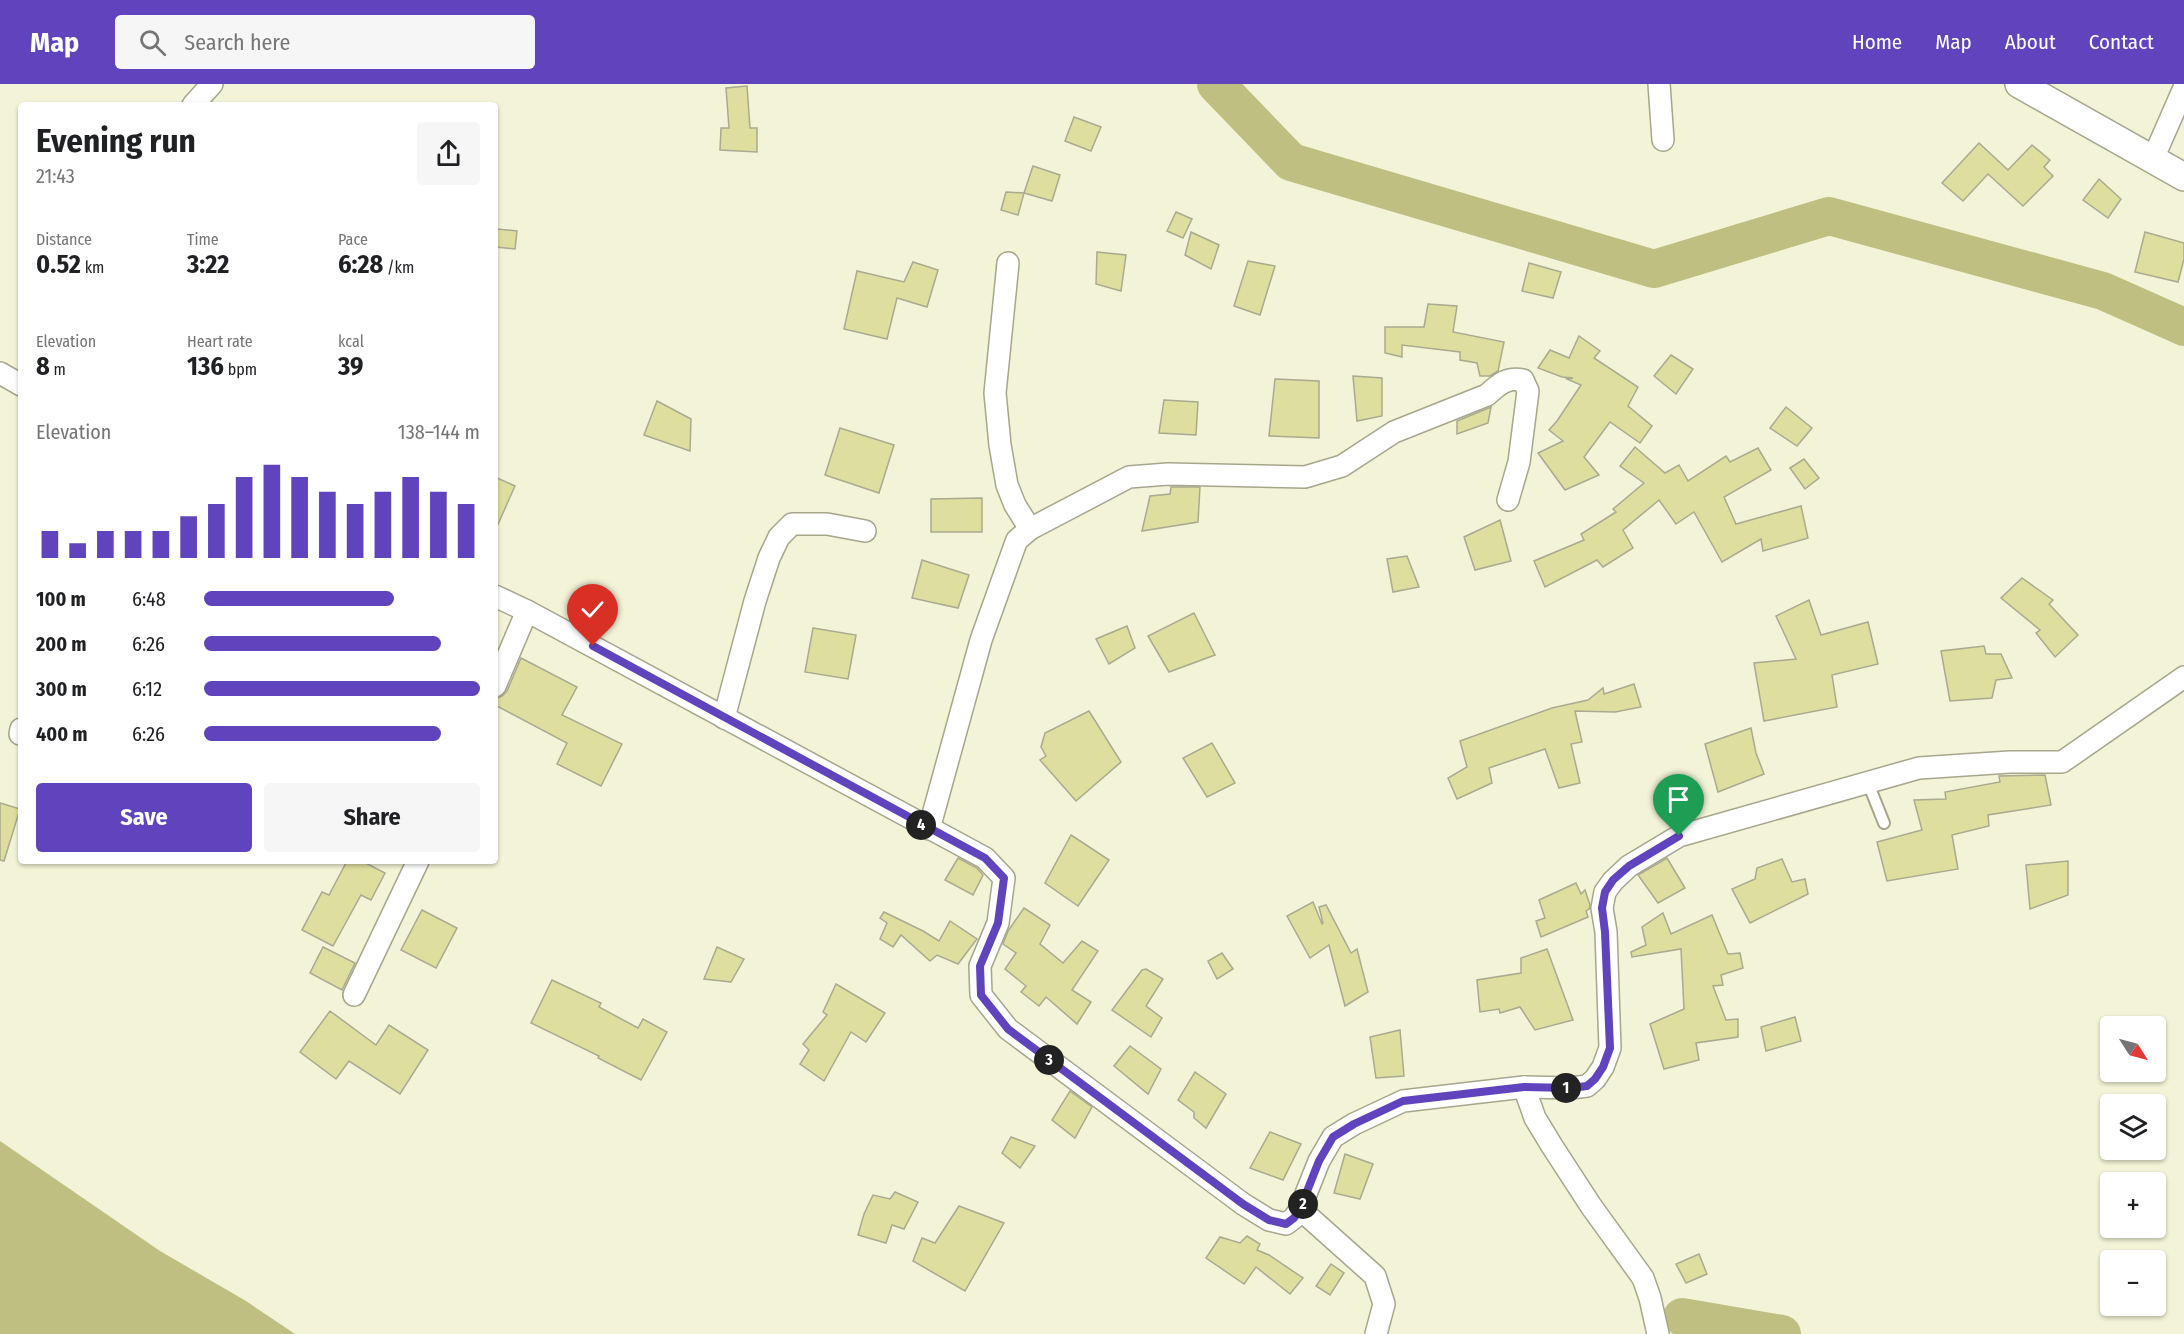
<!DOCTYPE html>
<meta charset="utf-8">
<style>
:root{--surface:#fff;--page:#f6f6f6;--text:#202124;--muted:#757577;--accent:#6044bd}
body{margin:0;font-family:"Fira Sans Condensed",sans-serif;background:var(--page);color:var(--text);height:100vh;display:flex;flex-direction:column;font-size:22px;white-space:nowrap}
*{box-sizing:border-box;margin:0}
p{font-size:20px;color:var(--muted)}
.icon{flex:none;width:33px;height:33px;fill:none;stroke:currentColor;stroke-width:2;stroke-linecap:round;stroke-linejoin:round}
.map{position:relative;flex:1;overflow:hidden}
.sheet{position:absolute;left:18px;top:18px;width:480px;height:762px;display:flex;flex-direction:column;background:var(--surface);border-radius:6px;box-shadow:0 2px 4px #0004}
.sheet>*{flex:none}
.needle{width:39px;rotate:126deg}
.fabs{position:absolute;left:2100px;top:932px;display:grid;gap:12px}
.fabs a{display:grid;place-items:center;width:66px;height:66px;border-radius:6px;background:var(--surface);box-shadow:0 2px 4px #0004;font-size:30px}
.pin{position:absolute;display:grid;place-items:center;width:51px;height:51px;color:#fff;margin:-62px -26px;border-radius:50% 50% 50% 0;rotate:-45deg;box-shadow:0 0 6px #0007}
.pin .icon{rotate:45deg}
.km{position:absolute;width:30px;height:30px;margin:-15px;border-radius:50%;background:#222;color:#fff;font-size:16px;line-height:30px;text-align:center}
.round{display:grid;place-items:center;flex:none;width:63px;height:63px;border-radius:6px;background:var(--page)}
.summary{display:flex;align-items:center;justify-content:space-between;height:102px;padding:0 18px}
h1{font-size:33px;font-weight:700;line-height:45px}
.stats{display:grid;grid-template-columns:repeat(3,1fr);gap:9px;height:102px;padding:6px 18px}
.stats div{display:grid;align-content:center}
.stats b{font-size:26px;font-weight:700}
.stats small{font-size:16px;font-weight:400}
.stats p{font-size:16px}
.chart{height:168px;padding:12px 18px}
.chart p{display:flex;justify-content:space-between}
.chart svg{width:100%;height:108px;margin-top:6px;stroke:var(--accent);stroke-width:6}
.action{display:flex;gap:12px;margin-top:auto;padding:12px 18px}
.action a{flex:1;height:69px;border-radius:6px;background:var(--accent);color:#fff;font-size:24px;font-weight:700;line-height:69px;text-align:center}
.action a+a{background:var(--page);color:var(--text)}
ul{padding:0 18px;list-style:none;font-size:20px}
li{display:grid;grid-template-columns:96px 72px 1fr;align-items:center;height:45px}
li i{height:15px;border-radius:8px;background:var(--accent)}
header{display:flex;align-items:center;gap:36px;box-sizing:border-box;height:84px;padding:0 30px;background:var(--accent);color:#fff}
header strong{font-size:28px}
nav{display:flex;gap:33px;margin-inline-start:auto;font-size:21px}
.search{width:420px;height:54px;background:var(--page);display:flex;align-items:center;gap:15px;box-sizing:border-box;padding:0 21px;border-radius:6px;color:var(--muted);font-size:22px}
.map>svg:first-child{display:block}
.water{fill:#bebf81}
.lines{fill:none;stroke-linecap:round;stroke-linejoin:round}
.river{stroke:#bebf81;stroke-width:38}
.building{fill:#dede9f;stroke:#a9aa90;stroke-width:1.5}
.service-casing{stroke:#a6a68c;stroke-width:14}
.minor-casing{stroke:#a6a68c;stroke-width:24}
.tertiary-casing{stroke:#a6a68c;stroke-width:30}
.service{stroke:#fff;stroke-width:10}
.minor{stroke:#fff;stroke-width:21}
.tertiary{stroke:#fff;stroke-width:27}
.route-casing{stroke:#fff;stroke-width:12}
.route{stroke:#6044bd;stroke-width:8}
</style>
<header>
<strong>Map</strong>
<div class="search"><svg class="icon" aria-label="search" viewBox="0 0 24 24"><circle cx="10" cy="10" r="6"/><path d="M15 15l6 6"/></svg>Search here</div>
<nav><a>Home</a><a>Map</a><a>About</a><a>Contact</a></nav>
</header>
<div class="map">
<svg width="2184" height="1250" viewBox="0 0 2184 1250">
<rect width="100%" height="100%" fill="#f2f3d7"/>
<!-- water -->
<path class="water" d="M0 1057 160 1167 246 1217 295 1250H0Z"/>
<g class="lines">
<!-- river -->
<g class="river">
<path d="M1216 0 1291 78 1654 185 1829 132 2103 207 2184 243"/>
<path d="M1682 1233 1782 1250"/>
</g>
</g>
<!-- building -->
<g class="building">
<path d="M747 2 750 44H757V68L720 66 721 44H729L726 4Z"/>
<path d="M1074 33 1101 43 1091 67 1065 57Z"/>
<path d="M1979 59 2008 86 2032 61 2050 76 2044 83 2053 92 2023 122 1988 90 1963 117 1942 99Z"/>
<path d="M1033 82 1060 91 1052 117 1024 109Z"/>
<path d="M2099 95 2121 115 2108 134 2083 116Z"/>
<path d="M1006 108 1024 109 1018 131 1001 126Z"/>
<path d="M1176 128 1192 135 1183 154 1167 147Z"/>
<path d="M497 145 517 147 515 165 496 163Z"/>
<path d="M1191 148 1219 161 1211 185 1185 171Z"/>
<path d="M2145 148 2184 159V175L2178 198 2135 188Z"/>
<path d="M1097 168 1126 171 1121 207 1096 200Z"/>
<path d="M1248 177 1275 182 1260 231 1234 222Z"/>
<path d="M913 178 938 186 927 223 897 214 887 255 844 245 857 187 904 198Z"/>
<path d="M1529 179 1561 188 1553 214 1522 207Z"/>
<path d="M1428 220 1457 222 1453 248 1504 258 1498 287 1490 292H1480L1477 279 1460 276V268L1402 261V273L1385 269V243H1424Z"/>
<path d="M1579 252 1600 267 1594 274 1638 303 1628 322 1652 342 1640 359 1610 338 1584 373 1599 391 1565 406 1538 369 1563 357 1549 346 1557 337 1581 301 1567 295 1573 294 1562 293 1538 284 1550 266 1569 274Z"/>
<path d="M1671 271 1693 285 1676 310 1654 292Z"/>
<path d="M1353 292 1382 294V332L1357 337Z"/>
<path d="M1275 295 1319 297V354L1269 352Z"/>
<path d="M1164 316 1198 318 1196 351 1159 349Z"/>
<path d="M657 317 691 335 690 367 644 351Z"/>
<path d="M1491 323 1488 339 1457 350V337Z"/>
<path d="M1786 323 1812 344 1797 362 1770 344Z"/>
<path d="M840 344 894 361 879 409 825 391Z"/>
<path d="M1635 363 1665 389 1679 381 1688 397 1726 372 1730 378 1758 364 1771 386 1724 413 1736 440 1801 422 1808 454 1763 467 1761 455 1722 478 1694 428 1676 440 1659 416 1623 446 1633 464 1603 483 1597 476 1545 503 1534 477 1584 456 1581 450 1616 428 1613 425 1644 399 1620 382Z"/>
<path d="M1804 375 1819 394 1805 405 1790 384Z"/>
<path d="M495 393 515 402 495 447Z"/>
<path d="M1171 403H1200L1198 438 1142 447 1150 412 1170 410Z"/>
<path d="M982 414V448H931V415Z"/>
<path d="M1500 436 1511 477 1475 486 1464 453Z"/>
<path d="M1407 472 1419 503 1393 508 1387 475Z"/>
<path d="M922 476 969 491 958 524 912 514Z"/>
<path d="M2022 494 2053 516 2049 520 2078 551 2055 573 2036 549 2040 546 2001 514Z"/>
<path d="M1809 516 1821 551 1868 538 1878 580 1832 591 1837 623 1764 637 1754 579 1796 575 1776 532Z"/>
<path d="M1194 529 1215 571 1169 588 1148 552Z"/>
<path d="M1127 542 1135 564 1109 580 1096 555Z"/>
<path d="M813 544 856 551 848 595 805 588Z"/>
<path d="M1984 562 1986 570H2001L2012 594 1996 596 1992 614 1950 617 1941 567Z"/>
<path d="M521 574 577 603 562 631 622 660 601 702 557 680 567 659 495 621V615L502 612 507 607Z"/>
<path d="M1634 600 1641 623 1615 628 1575 627 1582 658 1571 660 1580 699 1559 704 1545 665 1489 684 1492 699 1457 715 1448 694 1467 683 1460 657 1552 624 1588 616 1603 604 1604 610Z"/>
<path d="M1089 627 1121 678 1076 717 1040 676 1046 672 1041 663 1045 649Z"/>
<path d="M1751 644 1756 669 1764 690 1718 708 1705 660Z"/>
<path d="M1212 659 1235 699 1207 713 1183 674Z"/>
<path d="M2045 691 2051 721 1988 731 1989 742 1952 751 1958 785 1887 797 1877 758 1922 746 1914 716 1946 715 1945 708 2000 698 1999 692Z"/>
<path d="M0 719 20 725 4 777 0 776Z"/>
<path d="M1071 751 1109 776 1078 822 1045 799Z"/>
<path d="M958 774 977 784 983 791 973 811 945 796Z"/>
<path d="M1667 774 1685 804 1658 819 1638 791Z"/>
<path d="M1782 775 1792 798 1805 795 1808 810 1750 839 1732 805 1755 795 1757 784Z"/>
<path d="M347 777H362L385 789 371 816 361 811 333 862 302 846 322 808 329 811Z"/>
<path d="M2068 777V811L2030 825 2026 781Z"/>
<path d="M1576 799 1581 810 1585 806 1590 821 1589 825 1586 827 1588 833 1541 853 1536 837 1545 834 1539 816Z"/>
<path d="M1313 818 1322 840 1323 839 1319 823 1326 821 1351 869 1357 865 1368 908 1345 922 1329 861 1310 874 1287 832Z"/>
<path d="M1024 824 1050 841 1040 860 1063 879 1082 857 1098 867 1072 906 1091 918 1077 940 1046 913 1039 922 1021 908 1026 902 1005 885 1016 869 1003 860 1008 847Z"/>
<path d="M422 826 457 844 436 884 401 866Z"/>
<path d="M884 828 923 847 939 857 950 837 977 855 958 880 937 871 930 877 901 851 893 863 880 855 887 839 880 834Z"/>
<path d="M1663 829 1671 850 1712 831 1728 870 1740 869 1743 884 1721 891 1723 901 1713 902 1726 936 1738 935V953L1696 959 1699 976 1664 985 1650 940 1684 925 1681 865 1632 873 1631 868 1646 861 1642 843Z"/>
<path d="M323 863 355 879 342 906 310 889Z"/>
<path d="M717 863 744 875 731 898 704 895Z"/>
<path d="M1547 865 1573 936 1535 946 1520 923 1500 929 1499 925 1480 928 1477 896 1521 889V874Z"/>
<path d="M1222 869 1233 885 1217 895 1208 877Z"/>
<path d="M1146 885 1163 895 1146 922 1162 934 1151 953 1112 926 1142 886Z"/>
<path d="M552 896 601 919 599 923 638 944 643 935 667 948 641 996 598 974 599 972 531 939Z"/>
<path d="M836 900 885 929 866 958 851 948 824 997 800 980 809 966 803 960 827 931 823 928Z"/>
<path d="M330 927 376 961 389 941 428 966 400 1010 349 977 336 995 300 968Z"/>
<path d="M1795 933 1801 957 1766 967 1761 943Z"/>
<path d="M1400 946 1404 992 1376 994 1370 953Z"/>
<path d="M1130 962 1161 985 1148 1010 1114 982Z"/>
<path d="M1195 988 1226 1010 1206 1044 1194 1034V1028L1178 1016Z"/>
<path d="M1070 1007 1092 1023 1075 1054 1052 1036Z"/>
<path d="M1270 1048 1301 1060 1283 1096 1250 1084Z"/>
<path d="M1011 1053 1035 1062 1020 1084 1002 1069Z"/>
<path d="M1345 1070 1373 1080 1360 1115 1334 1109Z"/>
<path d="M895 1108 918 1118 904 1145 892 1141 886 1159 858 1151 864 1130 873 1111 890 1115Z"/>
<path d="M959 1122 1004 1139 965 1207 913 1177 922 1154 935 1159Z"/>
<path d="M1247 1152 1260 1160 1257 1166 1269 1171 1303 1194 1290 1210 1256 1183 1244 1200 1206 1174 1220 1153 1240 1159Z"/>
<path d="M1699 1170 1707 1190 1686 1199 1676 1180Z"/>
<path d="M1331 1180 1344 1189 1330 1211 1316 1202Z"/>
</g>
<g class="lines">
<defs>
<path id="service" d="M1868 699 1884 739"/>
<g id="minor">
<path d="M1659 0 1663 56"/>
<path d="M193 21 212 0"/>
<path d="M2152 77 2184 4"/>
<path d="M1008 179 995 309 1000 361 1007 401 1015 421 1030 445"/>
<path d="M0 289 21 301"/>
<path d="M495 512 527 527 985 774 1004 794 998 839 980 882 981 911 1008 945 1243 1120 1269 1136 1286 1140 1294 1134 1300 1125 1319 1077 1333 1053 1354 1040 1403 1017 1524 1003 1571 1004 1587 1002 1595 995 1603 983 1610 964 1606 848 1602 824 1605 808 1613 797 1629 782 1679 752 1919 684 2010 678H2062L2184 593"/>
<path d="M495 602 527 527"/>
<path d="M724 634 755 517 769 474 779 453 792 440H827L865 447"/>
<path d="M20 650 21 645"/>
<path d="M929 745 981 556 1015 461 1017 456 1030 445 1129 393 1168 390 1305 393 1342 382 1394 348 1487 311C1499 300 1507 293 1523 296L1528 307 1519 378 1508 416"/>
<path d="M354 911 418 777"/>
<path d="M1524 1003 1535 1034 1552 1062 1591 1122 1643 1194 1650 1214 1658 1250"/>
<path d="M1300 1125 1375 1192 1384 1220 1376 1250"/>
</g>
<path id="tertiary" d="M2019 0 2184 93"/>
</defs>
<!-- service casing -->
<use href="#service" class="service-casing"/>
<!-- minor casing -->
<use href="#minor" class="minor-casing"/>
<!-- tertiary casing -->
<use href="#tertiary" class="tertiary-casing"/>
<!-- service -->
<use href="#service" class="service"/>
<!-- minor -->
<use href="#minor" class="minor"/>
<!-- tertiary -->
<use href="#tertiary" class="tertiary"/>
</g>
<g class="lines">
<defs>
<path id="route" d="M593 562 985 774 1004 794 998 839 980 882 981 911 1008 945 1243 1120 1269 1136 1286 1140 1294 1134 1300 1125 1319 1077 1333 1053 1354 1040 1403 1017 1524 1003 1571 1004 1587 1002 1595 995 1603 983 1610 964 1605 848 1602 824 1605 808 1613 796 1629 782 1679 752"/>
</defs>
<!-- route casing -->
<use href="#route" class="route-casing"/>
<!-- route -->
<use href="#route" class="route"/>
</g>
</svg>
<div class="fabs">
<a><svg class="needle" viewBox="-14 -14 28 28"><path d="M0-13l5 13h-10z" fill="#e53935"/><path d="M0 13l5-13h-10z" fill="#757577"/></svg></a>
<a><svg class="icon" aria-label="layers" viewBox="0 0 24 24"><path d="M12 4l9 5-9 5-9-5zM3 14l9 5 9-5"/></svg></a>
<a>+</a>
<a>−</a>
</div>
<div class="pin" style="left:1679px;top:752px;background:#1e9e55"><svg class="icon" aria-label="arrive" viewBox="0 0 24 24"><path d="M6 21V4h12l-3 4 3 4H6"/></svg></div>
<div class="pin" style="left:593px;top:562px;background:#d93025"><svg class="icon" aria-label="check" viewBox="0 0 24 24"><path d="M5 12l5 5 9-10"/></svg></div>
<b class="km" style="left:1566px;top:1004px">1</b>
<b class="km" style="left:1303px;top:1120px">2</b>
<b class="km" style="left:1049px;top:976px">3</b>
<b class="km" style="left:921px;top:741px">4</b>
<section class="sheet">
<div class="summary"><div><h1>Evening run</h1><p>21:43</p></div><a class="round"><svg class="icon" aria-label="share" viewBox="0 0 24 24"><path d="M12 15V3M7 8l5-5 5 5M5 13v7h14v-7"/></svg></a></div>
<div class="stats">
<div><p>Distance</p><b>0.52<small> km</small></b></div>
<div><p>Time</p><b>3:22</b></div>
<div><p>Pace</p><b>6:28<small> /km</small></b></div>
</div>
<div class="stats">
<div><p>Elevation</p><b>8<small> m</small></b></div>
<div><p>Heart rate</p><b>136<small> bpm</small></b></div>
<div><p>kcal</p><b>39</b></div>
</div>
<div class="chart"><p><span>Elevation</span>138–144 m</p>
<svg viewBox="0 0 160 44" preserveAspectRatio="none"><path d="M5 44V33M15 44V38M25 44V33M35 44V33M45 44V33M55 44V27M65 44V22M75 44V11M85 44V6M95 44V11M105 44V17M115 44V22M125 44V17M135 44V11M145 44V17M155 44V22"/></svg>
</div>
<ul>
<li><b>100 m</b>6:48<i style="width:69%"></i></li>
<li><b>200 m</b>6:26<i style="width:86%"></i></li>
<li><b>300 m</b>6:12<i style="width:100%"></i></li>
<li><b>400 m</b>6:26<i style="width:86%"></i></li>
</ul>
<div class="action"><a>Save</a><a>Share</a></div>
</section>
</div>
